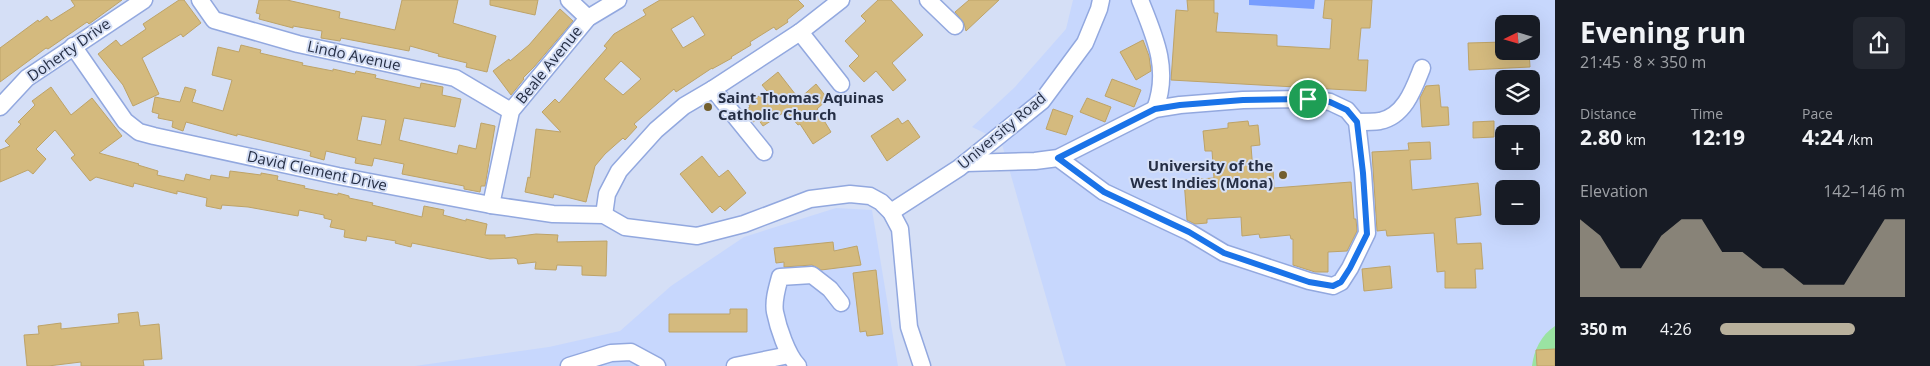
<!DOCTYPE html>
<meta charset="utf-8">
<style>
:root{--surface:#171b24;--page:#242831;--text:#f1f3f6;--muted:#9ea1a6;--accent:#b8b09c}
body{margin:0;font-family:"Open Sans",sans-serif;background:var(--page);color:var(--text);height:100vh;display:flex;flex-direction:column;font-size:19px;white-space:nowrap}
*{box-sizing:border-box;margin:0}
p{font-size:16px;color:var(--muted)}
.icon{flex:none;width:28px;height:28px;fill:none;stroke:currentColor;stroke-width:2;stroke-linecap:round;stroke-linejoin:round}
.map{position:relative;flex:1;overflow:hidden}
.details{display:flex;flex-direction:column;background:var(--surface);width:375px}
.details>*{flex:none}
.needle{width:32px;rotate:265deg}
.buttons{position:absolute;left:1495px;top:15px;display:grid;gap:10px}
.buttons a{display:grid;place-items:center;width:45px;height:45px;border-radius:8px;background:var(--surface);box-shadow:0 5px 20px #0002;font-size:25px}
.pin{position:absolute;display:grid;place-items:center;width:42px;height:42px;color:#fff;margin:-21px;border:2px solid #fff;border-radius:50%;box-shadow:0 1px 5px #0007}
.round{display:grid;place-items:center;flex:none;width:52px;height:52px;border-radius:8px;background:var(--page)}
.headline{display:flex;align-items:center;justify-content:space-between;height:85px;padding:0 25px}
h1{font-size:28px;font-weight:700;line-height:38px}
.metrics{display:grid;grid-template-columns:repeat(3,1fr);gap:8px;height:85px;padding:5px 25px}
.metrics div{display:grid;align-content:center}
.metrics b{font-size:21px;font-weight:700}
.metrics small{font-size:14px;font-weight:400}
.metrics p{font-size:14px}
.chart{height:140px;padding:10px 25px}
.chart p{display:flex;justify-content:space-between}
.chart svg{width:100%;height:90px;margin-top:5px;fill:var(--accent);opacity:.7}
ul{padding:0 25px;list-style:none;font-size:16px}
li{display:grid;grid-template-columns:80px 60px 1fr;align-items:center;height:38px}
li i{height:12px;border-radius:6px;background:var(--accent)}
main{display:flex;flex:1;min-height:0}
.map>svg:first-child{display:block}
.built{fill:#c7d7fd;fill-rule:evenodd}
.green{fill:#9ae3a2}
.water{fill:#789dfe}
.building{fill:#d4ba7e;stroke:#bda368;fill-rule:evenodd}
.lines{fill:none;stroke-linecap:round;stroke-linejoin:round}
.minor-casing{stroke:#92a8df;stroke-width:19}
.minor{stroke:#fff;stroke-width:16}
.route-casing{stroke:#fff;stroke-width:10}
.route{stroke:#1a73e8;stroke-width:6}
.poi-dot{fill:#735f2e;stroke:#d5dff6;stroke-width:2}
.labels{text-anchor:middle;stroke-width:4;stroke-linejoin:round;paint-order:stroke}
.street-label{font-size:15px;fill:#262f45;stroke:#d5dff6}
.poi-label{font-size:15px;font-weight:bold;fill:#262f45;stroke:#d5dff6;text-anchor:start}
</style>
<main>
<div class="map">
<svg width="1555" height="366" viewBox="0 0 1555 366">
<rect width="100%" height="100%" fill="#d5dff6"/>
<!-- built -->
<g class="built">
<path d="M1073 0H1555V366H1066L1001 141 972 127 1015 87 1066 29ZM1504 24H1531V51H1504ZM1504 79H1531V106H1504ZM1504 134H1531V161H1504ZM1504 189H1531V216H1504Z"/>
<path d="M836 208 872 210 898 366H415L549 347 620 331 671 286 744 237Z"/>
</g>
<!-- green -->
<path class="green" d="M1555 326V366H1532C1534 350 1541 335 1555 326Z"/>
<!-- water -->
<path class="water" d="M1249 0H1315L1314 9 1249 5Z"/>
<!-- building -->
<g class="building">
<path d="M71 0H122L89 24 87 22 48 49 46 48 0 82V48L38 20 39 22 47 16 51 21 75 6Z"/>
<path d="M179 0H184L201 23 183 37 181 34 142 58 159 94 133 106 123 85 98 54 116 40 121 46 146 29 143 24Z"/>
<path d="M259 0H287L340 12 339 18 395 30 402 0H458L453 23 496 36 487 72 466 67 467 63 438 56 439 54 410 46 409 51 341 38 340 41 321 38 322 31 293 26V28L259 19 260 14 256 13Z"/>
<path d="M490 0H538L535 15 490 5Z"/>
<path d="M660 0H798L804 6 787 20 788 22 776 30 774 27 750 42 751 45 731 57 732 58 712 69V68L676 92 674 89 634 124 637 127 625 140 623 138 605 154 595 166 586 202 554 194 553 198 525 192 528 177 530 178 536 129 561 132 542 112 555 99 559 103 607 48 604 46 614 34 646 15 643 10ZM693 16 705 35 683 48 671 29ZM621 61 641 79 623 95 604 79Z"/>
<path d="M878 0H891L923 35 892 63 906 80 893 91 876 71 864 82 849 66 859 56 845 41 866 21 861 16Z"/>
<path d="M969 0H999L966 31 964 23 955 12Z"/>
<path d="M1187 0H1214V13H1218L1216 32 1277 35V46L1330 49 1332 19 1323 18 1325 0H1372L1370 28H1361L1358 60H1368L1366 91 1171 80 1176 10 1188 11Z"/>
<path d="M560 9 573 21 534 67 523 78 524 79 511 95 493 71 509 59 510 61 529 45Z"/>
<path d="M1143 40 1149 56 1151 71 1136 80 1120 52Z"/>
<path d="M1504 42V51H1529L1530 67 1469 70 1468 43Z"/>
<path d="M241 45 261 50 260 53 303 63 302 65 333 71V69L355 74 356 71 376 75 375 78 420 88 421 83 443 87 442 95 461 99 455 127 404 118 399 140 457 154 459 145 476 149 481 123 495 126 485 186H481L480 192 464 189V186L402 174 404 164 374 158 372 166 355 163 356 158 326 151 324 160 310 156 311 152 237 134V136L186 122 183 131 172 127 173 121 158 118 159 114 152 112 155 97 180 102 185 87 196 90 192 102 223 111 232 80 212 75 218 47 239 52ZM362 116 386 120 381 145 357 140Z"/>
<path d="M778 72 799 99 816 84 828 99 817 109 831 132 813 144 800 124 798 125 786 111 763 126 758 119 753 122 744 111 750 107 748 103 767 91 762 85Z"/>
<path d="M1112 79 1141 90 1134 107 1105 96Z"/>
<path d="M1439 85 1441 107H1448L1449 125 1422 127 1420 98 1426 86Z"/>
<path d="M51 87 71 115 92 98 122 136 99 153 139 164 138 165 158 171 157 175 184 181 186 174 210 180 211 175 229 178 230 171 261 175V173L278 176 277 180 305 186 304 188 338 195V193L349 196V198L373 203 372 205 422 217 424 206 444 210 443 215 466 221V219L487 224 485 235H505V238L536 234 558 235 557 242 607 241 606 276 582 275V266L557 265 556 270 535 269 536 262 518 264 517 259 514 258 490 259 412 243 411 247 395 243 396 241 367 236 366 241 344 237 345 230 330 227 332 220 324 218V215L299 210 298 216 248 207 222 205 221 209 206 206 207 198 177 191V194L134 183 133 187 96 177 90 181 71 158 75 155 55 130 36 149 46 159 33 174 28 170 0 182V150L10 146 5 141 21 124 18 122 35 105 32 101Z"/>
<path d="M1087 98 1111 107 1105 122 1080 112Z"/>
<path d="M1053 109 1073 116 1066 135 1046 129Z"/>
<path d="M898 118 902 124 908 120 920 137 887 161 871 136Z"/>
<path d="M1248 121 1249 126 1258 125 1260 145 1251 146 1253 171 1273 169 1274 188 1351 182 1354 219H1356L1357 231 1347 251 1328 252V272H1315L1293 265V239H1291L1290 235 1260 238 1259 234 1242 236 1241 217 1207 219V223L1195 224 1187 220 1184 180 1214 178 1212 151H1205L1203 131 1228 128V123Z"/>
<path d="M1494 121V137L1473 138V122Z"/>
<path d="M1430 142 1431 159 1410 160 1412 190 1478 183 1481 215 1455 218 1457 244 1481 243 1483 269H1475L1476 288H1445V271L1437 272 1434 233 1387 236 1386 230 1377 231 1372 152 1409 150 1408 143Z"/>
<path d="M702 156 719 177 728 170 746 193 725 211 720 206 712 213 680 174Z"/>
<path d="M833 242 834 251 857 246 861 265 821 270 812 265 784 267V262L776 263 774 248Z"/>
<path d="M1390 266 1392 288 1364 291 1362 269Z"/>
<path d="M876 270 883 334 867 336 866 331 860 332 853 273Z"/>
<path d="M730 309H747V332H669V314H730Z"/>
<path d="M138 312 140 326 159 324 162 359 143 360 144 366H81V362L48 366H27L24 335 39 334 38 326 61 323V329L119 323 118 314Z"/>
<path d="M1555 349V366H1537L1536 350Z"/>
</g>
<g class="lines">
<defs>
<g id="minor">
<path d="M200 0 214 20 298 44 455 78 511 111"/>
<path d="M569 0 588 18"/>
<path d="M928 0 955 26"/>
<path d="M1140 0C1155 37 1170 70 1155 109"/>
<path d="M800 32 841 84"/>
<path d="M73 46 125 121 139 132 154 136 338 176 491 205 553 214 604 215 625 227 697 236 744 224 810 199 850 194 870 196 881 202 891 212 900 229 909 327 922 366"/>
<path d="M713 89 764 152"/>
<path d="M0 107 27 78 144 0"/>
<path d="M1357 122C1365 122 1373 122 1380 121 1405 116 1414 88 1422 68"/>
<path d="M965 163 1035 161 1058 158 1155 109 1180 105 1243 100 1308 99 1330 102 1347 110 1357 122 1363 173 1367 233 1350 268 1341 282 1333 286 1309 281 1224 253 1189 232 1104 192 1058 158"/>
<path d="M491 205 511 111 588 18 618 0"/>
<path d="M891 212 959 168 1042 101 1085 43 1099 9 1101 0"/>
<path d="M604 215 607 194 619 171 656 130 684 106 713 89 800 32 841 0"/>
<path d="M569 366 611 353 631 352 657 366"/>
<path d="M735 366 789 355"/>
<path d="M798 366C787 355 778 327 775 312 773 301 777 288 780 277L812 275 830 289 841 303"/>
</g>
</defs>
<!-- minor casing -->
<use href="#minor" class="minor-casing"/>
<!-- minor -->
<use href="#minor" class="minor"/>
</g>
<g class="lines">
<defs>
<path id="route" d="M1308 99 1330 102 1347 110 1357 122 1363 173 1367 234 1350 268 1341 282 1333 286 1309 282 1224 253 1189 232 1104 192 1058 158 1155 109 1180 105 1243 100Z"/>
</defs>
<!-- route casing -->
<use href="#route" class="route-casing"/>
<!-- route -->
<use href="#route" class="route"/>
</g>
<!-- markers -->
<g class="poi-dot">
<circle cx="708" cy="107" r="5"/>
<circle cx="1283" cy="175" r="5"/>
</g>
<g class="labels">
<!-- street labels -->
<g class="street-label">
<text transform="translate(69 50) rotate(-35)" y="5">Doherty Drive</text>
<text transform="translate(354 56) rotate(12)" y="5">Lindo Avenue</text>
<text transform="translate(549 65) rotate(-51)" y="5">Beale Avenue</text>
<text transform="translate(1002 131) rotate(-40)" y="5">University Road</text>
<text transform="translate(317 171) rotate(12)" y="5">David Clement Drive</text>
</g>
<!-- poi labels -->
<g class="poi-label">
<text x="718" y="103">Saint Thomas Aquinas<tspan x="718" dy="17">Catholic Church</tspan></text>
<text x="1273" y="171" text-anchor="end">University of the<tspan x="1273" dy="17">West Indies (Mona)</tspan></text>
</g>
</g>
</svg>
<div class="buttons">
<a><svg class="needle" viewBox="-14 -14 28 28"><path d="M0-13l5 13h-10z" fill="#e53935"/><path d="M0 13l5-13h-10z" fill="#9ea1a6"/></svg></a>
<a><svg class="icon" aria-label="layers" viewBox="0 0 24 24"><path d="M12 4l9 5-9 5-9-5zM3 14l9 5 9-5"/></svg></a>
<a>+</a>
<a>−</a>
</div>
<div class="pin" style="left:1308px;top:99px;background:#1e9e55"><svg class="icon" aria-label="arrive" viewBox="0 0 24 24"><path d="M6 21V4h12l-3 4 3 4H6"/></svg></div>
</div>
<section class="details">
<div class="headline"><div><h1>Evening run</h1><p>21:45 · 8 × 350 m</p></div><a class="round"><svg class="icon" aria-label="share" viewBox="0 0 24 24"><path d="M12 15V3M7 8l5-5 5 5M5 13v7h14v-7"/></svg></a></div>
<div class="metrics">
<div><p>Distance</p><b>2.80<small> km</small></b></div>
<div><p>Time</p><b>12:19</b></div>
<div><p>Pace</p><b>4:24<small> /km</small></b></div>
</div>
<div class="chart"><p><span>Elevation</span>142–146 m</p>
<svg viewBox="0 0 160 44" preserveAspectRatio="none"><path d="M0 44V6L10 14L20 30L30 30L40 14L50 6L60 6L70 22L80 22L90 30L100 30L110 38L120 38L130 38L140 22L150 6L160 6V44z"/></svg>
</div>
<ul>
<li><b>350 m</b>4:26<i style="width:73%"></i></li>
</ul>
</section>
</main>
